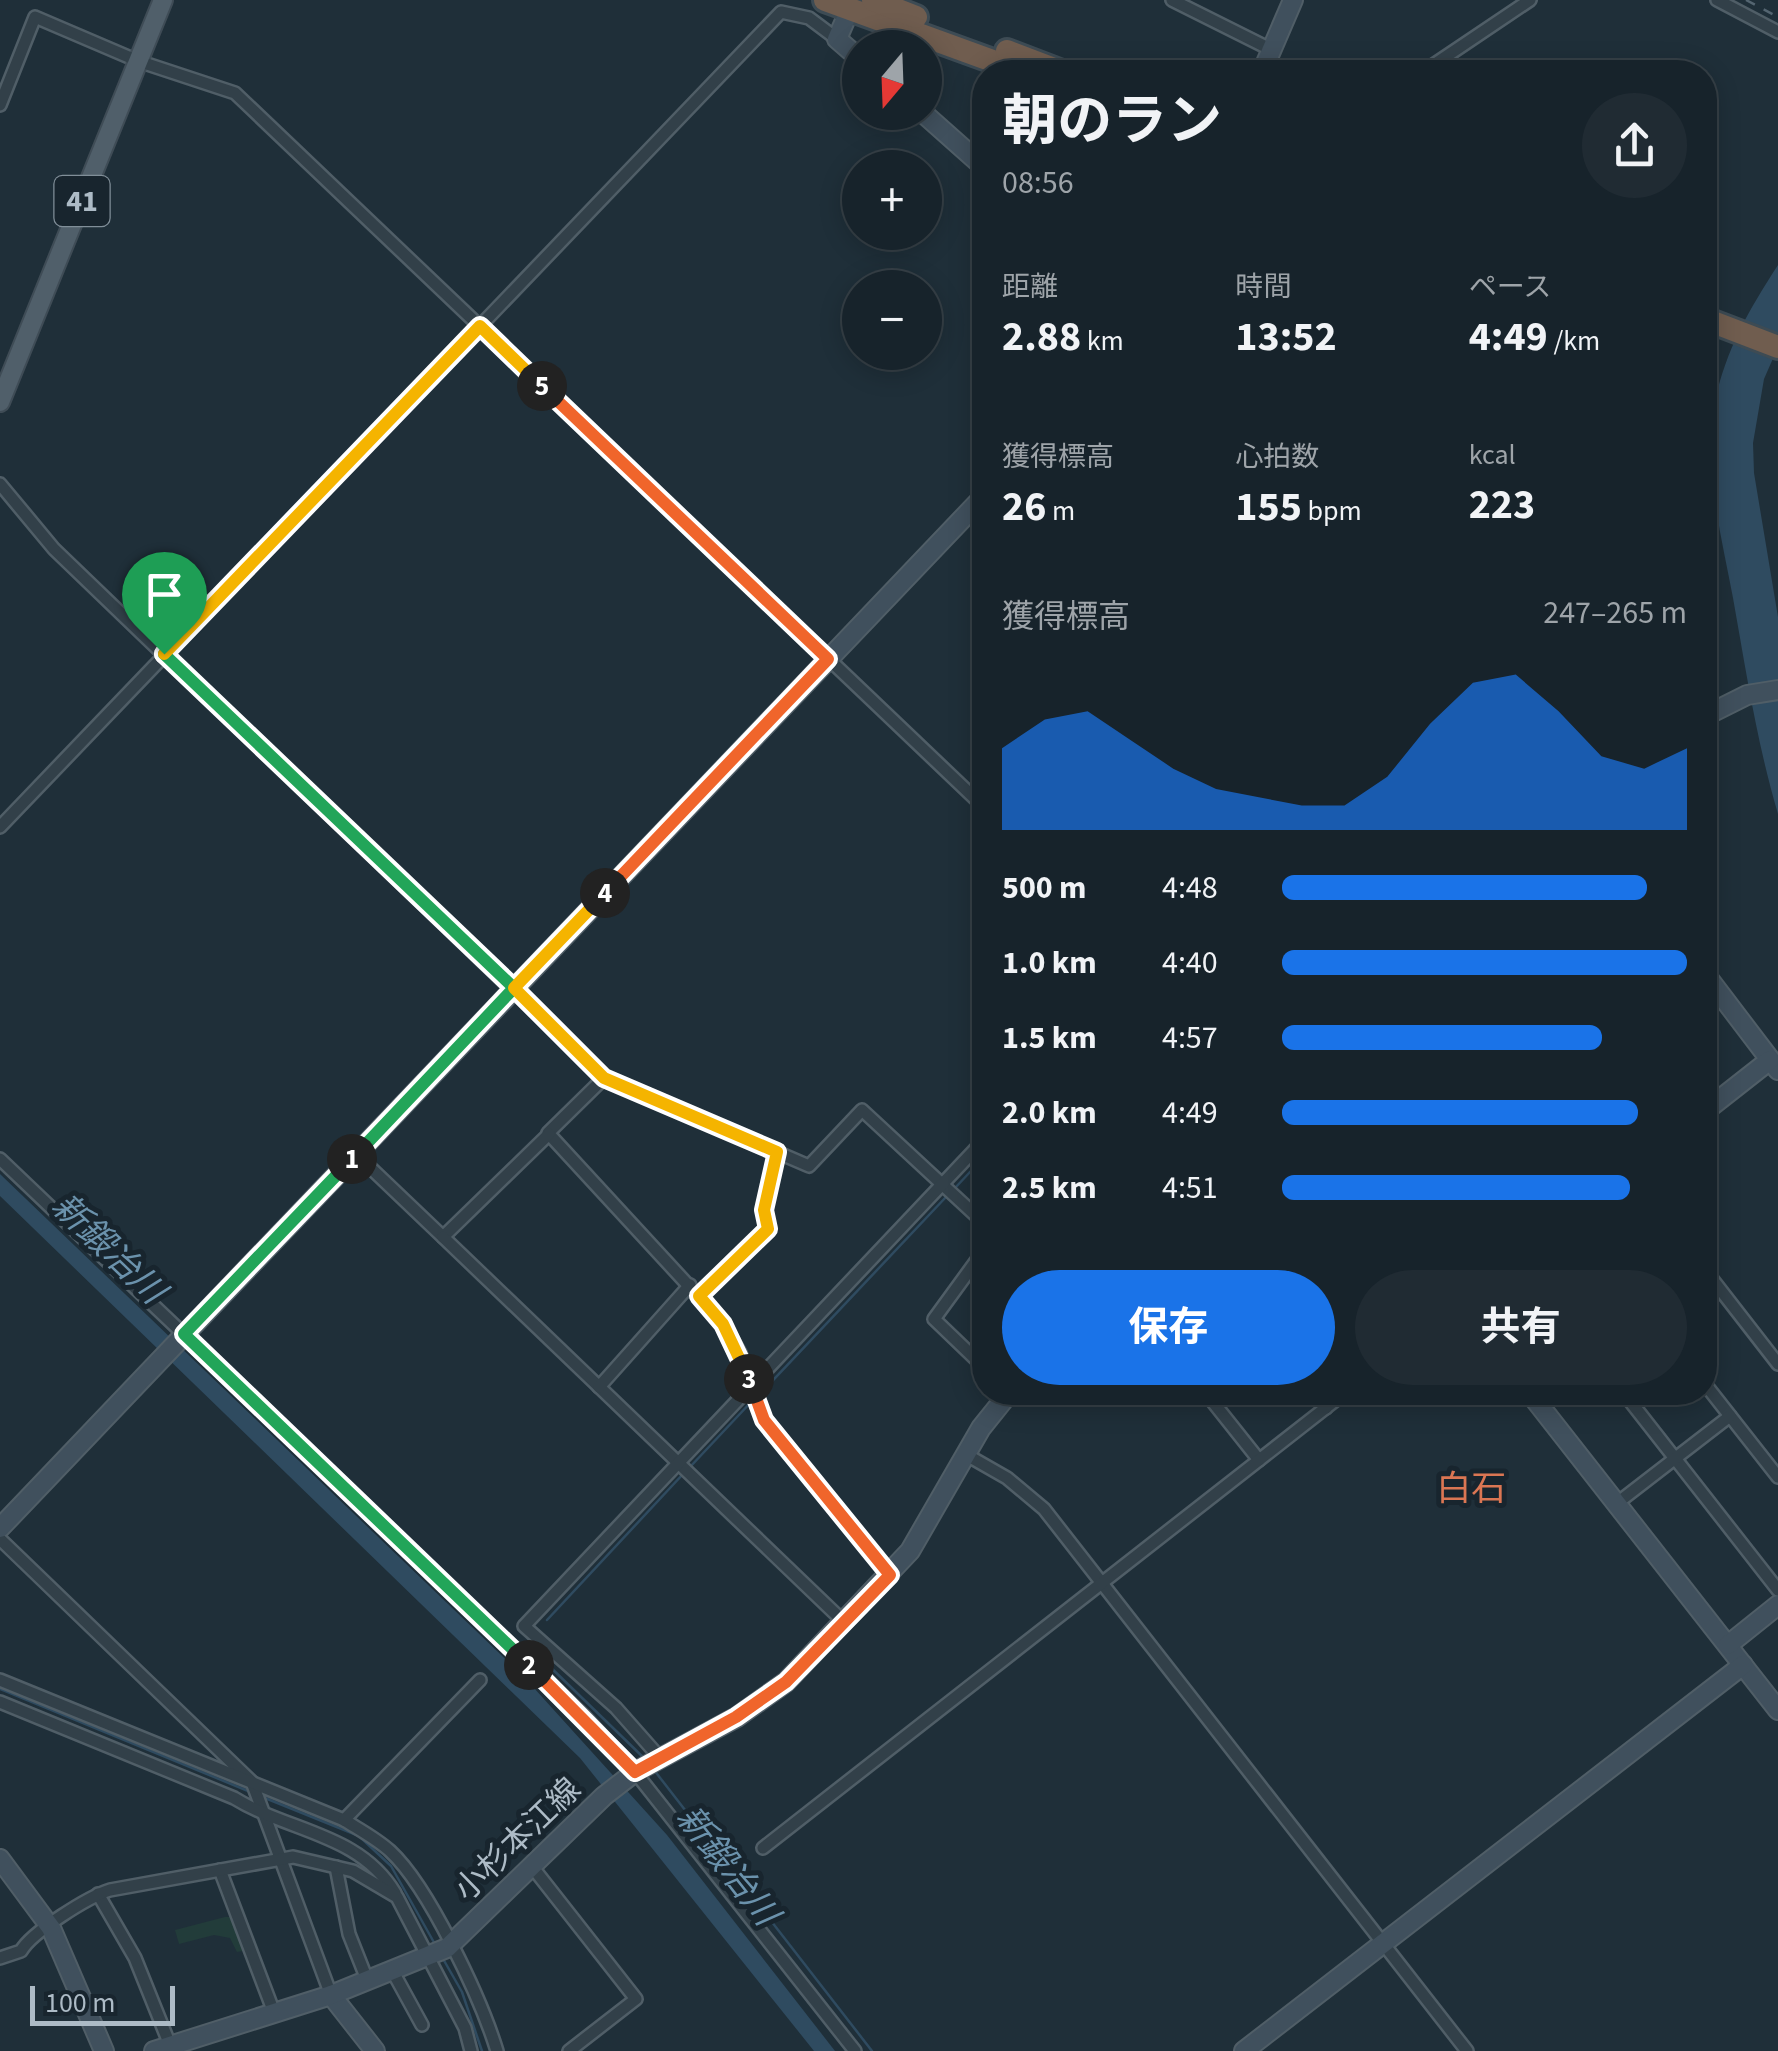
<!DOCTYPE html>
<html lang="ja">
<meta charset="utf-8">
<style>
:root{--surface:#17232b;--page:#202b33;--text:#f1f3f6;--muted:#9ea4a9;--line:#364047;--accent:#1a73e8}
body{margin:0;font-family:"Source Sans 3","Noto Sans JP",sans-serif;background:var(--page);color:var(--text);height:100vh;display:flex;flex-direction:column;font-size:38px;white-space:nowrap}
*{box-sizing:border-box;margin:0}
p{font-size:32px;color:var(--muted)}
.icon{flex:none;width:55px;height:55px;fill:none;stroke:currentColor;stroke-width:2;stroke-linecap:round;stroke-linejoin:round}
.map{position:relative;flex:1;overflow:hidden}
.sheet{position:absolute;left:972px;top:60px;width:745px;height:1345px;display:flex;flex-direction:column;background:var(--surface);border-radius:40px;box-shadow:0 5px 25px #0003,0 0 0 2px var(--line)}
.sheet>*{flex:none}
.needle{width:65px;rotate:199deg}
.controls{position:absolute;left:842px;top:30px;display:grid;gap:20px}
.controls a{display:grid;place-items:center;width:100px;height:100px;border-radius:50%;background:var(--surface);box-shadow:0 5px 25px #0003,0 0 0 2px var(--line);font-size:50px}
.scale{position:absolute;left:30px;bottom:25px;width:145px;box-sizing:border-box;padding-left:10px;border:5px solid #adbbc6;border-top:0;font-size:28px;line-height:35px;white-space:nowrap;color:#adbbc6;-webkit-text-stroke:8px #18252e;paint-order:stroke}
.pin{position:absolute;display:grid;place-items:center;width:85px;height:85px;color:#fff;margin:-102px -42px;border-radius:50% 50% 50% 0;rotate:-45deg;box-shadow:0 0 10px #0007}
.pin .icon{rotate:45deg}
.km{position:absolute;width:50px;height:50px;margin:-25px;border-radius:50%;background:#222;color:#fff;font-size:28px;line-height:50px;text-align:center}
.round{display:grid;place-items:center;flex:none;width:105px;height:105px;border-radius:52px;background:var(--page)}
.head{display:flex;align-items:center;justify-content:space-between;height:170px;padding:0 30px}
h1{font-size:55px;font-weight:700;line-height:75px}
.stats{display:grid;grid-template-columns:repeat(3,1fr);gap:15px;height:170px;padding:10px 30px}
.stats div{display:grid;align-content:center}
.stats b{font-size:42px;font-weight:700}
.stats small{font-size:28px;font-weight:400}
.stats p{font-size:28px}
.chart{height:280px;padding:20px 30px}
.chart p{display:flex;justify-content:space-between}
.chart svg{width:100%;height:180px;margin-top:10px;fill:var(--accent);opacity:.7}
.primary-button{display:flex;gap:20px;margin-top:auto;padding:20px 30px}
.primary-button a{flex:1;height:115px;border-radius:60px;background:var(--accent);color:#fff;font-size:40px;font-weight:700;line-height:115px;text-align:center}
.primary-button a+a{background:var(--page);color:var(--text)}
ul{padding:0 30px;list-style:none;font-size:32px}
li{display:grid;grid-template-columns:160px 120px 1fr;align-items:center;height:75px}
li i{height:25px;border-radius:12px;background:var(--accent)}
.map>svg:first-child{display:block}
.green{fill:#223c3a}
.water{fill:#2f4b60}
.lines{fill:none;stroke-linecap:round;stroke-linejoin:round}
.stream{stroke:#2f4b60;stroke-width:2.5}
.street-casing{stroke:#505e67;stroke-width:16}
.secondary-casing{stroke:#505e67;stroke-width:22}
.primary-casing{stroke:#3f4c56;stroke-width:22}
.highway-casing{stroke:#3d4b54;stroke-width:28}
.street{stroke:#324049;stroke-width:11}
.secondary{stroke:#40505d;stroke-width:18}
.primary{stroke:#505f6a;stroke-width:18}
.highway{stroke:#705d4f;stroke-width:22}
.rail{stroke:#546571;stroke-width:2.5;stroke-dasharray:10 10;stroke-linecap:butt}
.split-1-casing{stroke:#fff;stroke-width:20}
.split-2-casing{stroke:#fff;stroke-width:20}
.split-3-casing{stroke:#fff;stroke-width:20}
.split-4-casing{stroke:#fff;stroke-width:20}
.split-5-casing{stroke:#fff;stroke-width:20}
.split-6-casing{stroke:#fff;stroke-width:20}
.split-1{stroke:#22a559;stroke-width:12}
.split-2{stroke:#22a559;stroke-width:12}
.split-3{stroke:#f0652b;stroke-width:12}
.split-4{stroke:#f5b400;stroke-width:12}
.split-5{stroke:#f0652b;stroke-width:12}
.split-6{stroke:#f5b400;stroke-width:12}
.labels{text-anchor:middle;stroke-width:10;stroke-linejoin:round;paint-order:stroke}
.shield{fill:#18252e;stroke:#808e98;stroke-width:2.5}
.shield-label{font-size:30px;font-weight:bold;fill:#adbbc6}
.street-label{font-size:32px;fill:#adbbc6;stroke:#18252e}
.water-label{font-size:35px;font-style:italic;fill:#6b92ac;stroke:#18252e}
.neighbourhood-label{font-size:35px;fill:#db7653;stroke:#18252e}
</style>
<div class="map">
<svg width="1778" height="2051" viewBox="0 0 1778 2051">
<rect width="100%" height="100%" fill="#1f2f39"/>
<!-- green -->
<path class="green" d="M225 1917H235L248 1950 237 1952 230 1938 214 1935 179 1944 175 1930Z"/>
<!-- water -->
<g class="water">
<path d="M1778 265V347L1764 379 1753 443 1754 473 1778 617V814C1757 743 1746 671 1733 598 1721 534 1703 468 1715 402 1725 351 1750 308 1778 265Z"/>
<path d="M0 1174 524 1677 667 1835 835 2051H814L580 1758 0 1196Z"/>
</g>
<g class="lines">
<!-- stream -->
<g class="stream">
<path d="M1705 518 1717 514"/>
<path d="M955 1188 985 1156"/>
<path d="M759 1395 946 1197"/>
<path d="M690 1467 753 1400"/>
<path d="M547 1620 684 1473"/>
<path d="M543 1660 646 1760"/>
<path d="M0 1689 253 1793"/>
<path d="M654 1770 872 2051"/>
<path d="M265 1798 359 1836 391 1866 436 1946"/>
<path d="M442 1957 462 1992 482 2051"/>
</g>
<defs>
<g id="street">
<path d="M1172 0 1272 50"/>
<path d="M1717 0 1778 32"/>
<path d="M1423 72 1530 0"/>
<path d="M0 105 35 17 138 61 235 93 985 808"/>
<path d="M0 484 54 549 604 1078 809 1166 862 1110 985 1224"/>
<path d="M0 827 781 12 809 18 837 39"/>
<path d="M604 1078 548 1133 723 1323 740 1353 764 1420 890 1575"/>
<path d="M356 1154 443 1237 549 1134"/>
<path d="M0 1159 584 1716 635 1772 855 2051"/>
<path d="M443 1237 844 1622"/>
<path d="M985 1249 934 1319 985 1368"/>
<path d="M1705 1270 1778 1364"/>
<path d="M699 1296 768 1229 764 1210 777 1152"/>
<path d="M1705 1384 1778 1477"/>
<path d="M599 1387 690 1285"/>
<path d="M1205 1392 1259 1460"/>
<path d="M1313 1392 1326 1408"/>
<path d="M1623 1392 1778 1590"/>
<path d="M965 1454 1007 1478 1044 1509 1467 2051"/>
<path d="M1616 1504 1730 1416"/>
<path d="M0 1539 252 1782 331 1995"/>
<path d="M0 1680 344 1820C360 1830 377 1839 390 1851 429 1887 481 1999 497 2051"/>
<path d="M0 1702 234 1798C289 1832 359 1833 395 1893"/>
<path d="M661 1759 616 1708 524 1626 985 1139"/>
<path d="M344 1820 480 1680"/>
<path d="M763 1848 1346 1392"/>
<path d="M530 1864 636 1999 569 2051"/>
<path d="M336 1867 349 1934 368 1982"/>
<path d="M220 1870 275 2015"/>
<path d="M98 1894 135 1958 170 2045"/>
<path d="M0 1958 21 1951C32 1932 88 1897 110 1890L293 1857 353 1871 397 1897 465 2028 471 2051"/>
<path d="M393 1972 422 2025"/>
</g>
<g id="secondary">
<path d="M850 9 837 39 860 59"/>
<path d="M1262 72 1293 0"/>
<path d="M922 112 985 168"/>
<path d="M1705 716 1747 695 1778 690"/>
<path d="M1705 974 1778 1070"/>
<path d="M1705 1111 1770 1060"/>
<path d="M1529 1392 1778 1710"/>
<path d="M0 1528 985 495"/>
<path d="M1728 1645 1778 1605"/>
<path d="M0 1859 51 1928 104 2051"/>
<path d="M331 1995 375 2051"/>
<path d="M154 2051 331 1995 447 1948 604 1796 635 1772 737 1717 786 1682 910 1551 981 1428 1010 1392"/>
<path d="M1244 2051 1743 1665"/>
</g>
<path id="primary" d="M0 402 163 0"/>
<g id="highway">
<path d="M825 0 1023 72"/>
<path d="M873 0 916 17"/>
<path d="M1007 51 1062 72"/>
<path d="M1705 319 1778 347"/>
</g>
</defs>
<!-- street casing -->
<use href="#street" class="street-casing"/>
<!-- secondary casing -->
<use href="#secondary" class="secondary-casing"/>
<!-- primary casing -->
<use href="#primary" class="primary-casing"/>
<!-- highway casing -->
<use href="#highway" class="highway-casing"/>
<!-- street -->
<use href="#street" class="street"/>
<!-- secondary -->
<use href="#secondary" class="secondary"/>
<!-- primary -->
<use href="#primary" class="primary"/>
<!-- highway -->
<use href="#highway" class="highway"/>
<!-- rail -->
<path class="rail" d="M1746 0 1778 17"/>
</g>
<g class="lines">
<defs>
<path id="split-1" d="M164 654 514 988 352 1159"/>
<path id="split-2" d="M352 1159 184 1334 529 1665"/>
<path id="split-3" d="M529 1665 635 1772 736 1717 786 1682 890 1575 764 1420 749 1379"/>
<path id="split-4" d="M605 893 514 988 604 1078 777 1152 764 1210 768 1229 699 1296 723 1324 749 1379"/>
<path id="split-5" d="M542 386 828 659 605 893"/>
<path id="split-6" d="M164 654 480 326 542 386"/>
</defs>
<!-- split-1 casing -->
<use href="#split-1" class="split-1-casing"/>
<!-- split-2 casing -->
<use href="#split-2" class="split-2-casing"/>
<!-- split-3 casing -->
<use href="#split-3" class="split-3-casing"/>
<!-- split-4 casing -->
<use href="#split-4" class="split-4-casing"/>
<!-- split-5 casing -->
<use href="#split-5" class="split-5-casing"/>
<!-- split-6 casing -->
<use href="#split-6" class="split-6-casing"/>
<!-- split-1 -->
<use href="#split-1" class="split-1"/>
<!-- split-2 -->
<use href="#split-2" class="split-2"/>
<!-- split-3 -->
<use href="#split-3" class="split-3"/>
<!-- split-4 -->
<use href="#split-4" class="split-4"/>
<!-- split-5 -->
<use href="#split-5" class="split-5"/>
<!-- split-6 -->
<use href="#split-6" class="split-6"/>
</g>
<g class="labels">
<!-- shield labels -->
<rect class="shield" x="54.5" y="176" width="55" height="50" rx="8"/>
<g class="shield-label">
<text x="82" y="211">41</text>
</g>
<!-- street labels -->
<g class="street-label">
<text transform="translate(517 1839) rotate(-44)" y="11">小杉本江線</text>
</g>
<!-- water labels -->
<g class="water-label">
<text transform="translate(109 1248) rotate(44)" y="12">新鍛冶川</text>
<text transform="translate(728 1865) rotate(52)" y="12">新鍛冶川</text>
</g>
<!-- neighbourhood labels -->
<g class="neighbourhood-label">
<text x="1471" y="1500">白石</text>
</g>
</g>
</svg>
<div class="controls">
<a><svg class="needle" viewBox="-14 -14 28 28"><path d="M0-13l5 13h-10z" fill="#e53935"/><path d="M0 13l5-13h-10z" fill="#9ea4a9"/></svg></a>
<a>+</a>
<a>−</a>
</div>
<div class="scale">100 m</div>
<div class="pin" style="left:164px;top:654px;background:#1e9e55"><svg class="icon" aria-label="arrive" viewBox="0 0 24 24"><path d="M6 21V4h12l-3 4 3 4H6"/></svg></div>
<b class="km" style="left:352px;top:1159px">1</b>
<b class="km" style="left:529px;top:1665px">2</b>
<b class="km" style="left:749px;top:1379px">3</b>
<b class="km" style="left:605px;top:893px">4</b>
<b class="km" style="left:542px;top:386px">5</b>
<section class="sheet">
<div class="head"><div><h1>朝のラン</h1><p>08:56</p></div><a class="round"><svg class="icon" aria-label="share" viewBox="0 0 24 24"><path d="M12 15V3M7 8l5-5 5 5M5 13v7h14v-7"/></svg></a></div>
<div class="stats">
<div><p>距離</p><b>2.88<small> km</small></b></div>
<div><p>時間</p><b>13:52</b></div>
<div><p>ペース</p><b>4:49<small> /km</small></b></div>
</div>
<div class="stats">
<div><p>獲得標高</p><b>26<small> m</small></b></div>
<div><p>心拍数</p><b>155<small> bpm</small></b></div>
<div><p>kcal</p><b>223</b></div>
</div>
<div class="chart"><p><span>獲得標高</span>247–265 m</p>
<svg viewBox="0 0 160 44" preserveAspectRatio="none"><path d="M0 44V24L10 17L20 15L30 22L40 29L50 34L60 36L70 38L80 38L90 31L100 18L110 8L120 6L130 15L140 26L150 29L160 24V44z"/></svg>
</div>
<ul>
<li><b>500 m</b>4:48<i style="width:90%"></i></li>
<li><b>1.0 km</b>4:40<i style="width:100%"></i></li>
<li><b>1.5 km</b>4:57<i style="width:79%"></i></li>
<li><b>2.0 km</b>4:49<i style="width:88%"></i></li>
<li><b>2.5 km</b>4:51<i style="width:86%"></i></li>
</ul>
<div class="primary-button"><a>保存</a><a>共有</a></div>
</section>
</div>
